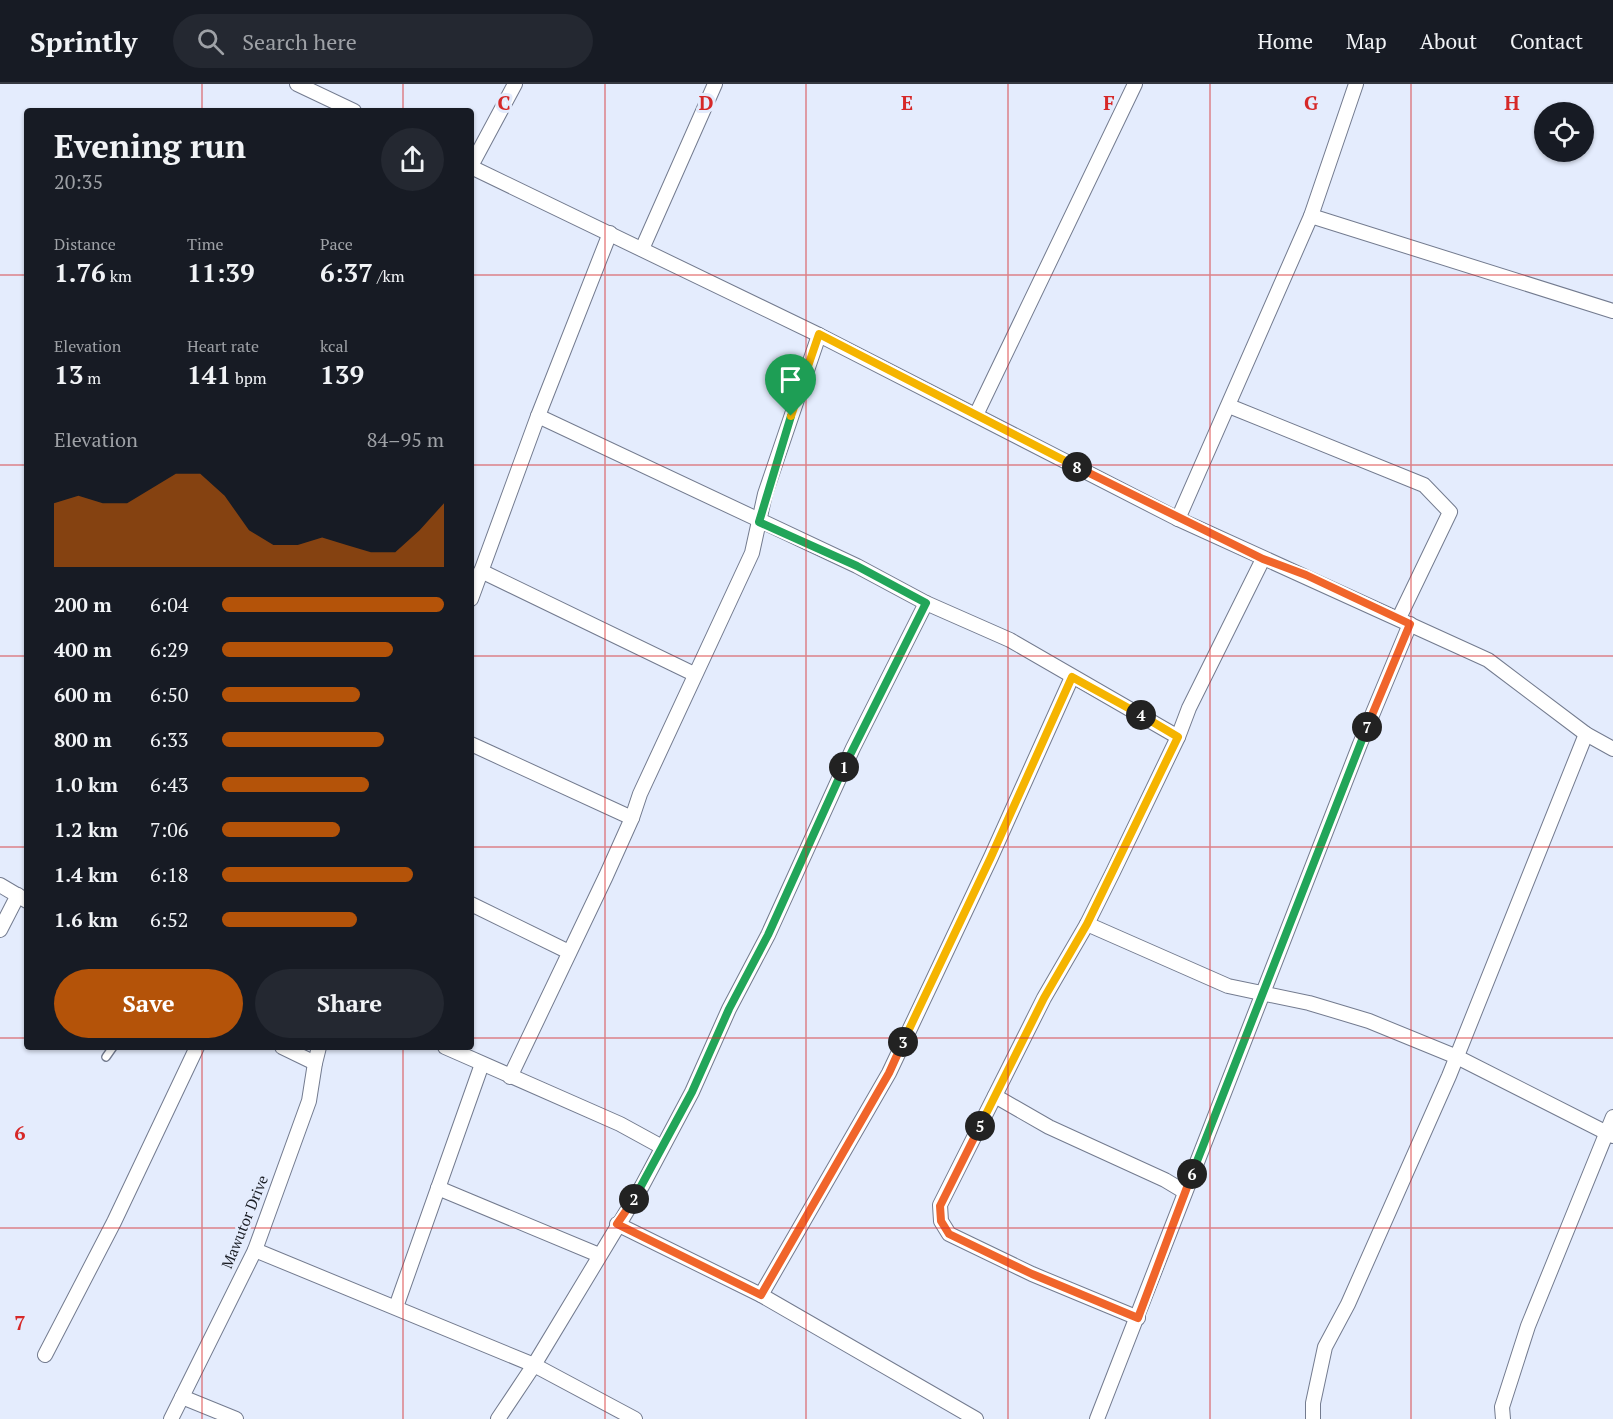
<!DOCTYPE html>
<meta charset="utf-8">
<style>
:root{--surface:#171b24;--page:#242831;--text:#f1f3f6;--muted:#9ea1a6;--line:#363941;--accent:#b45309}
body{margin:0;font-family:"PT Serif",serif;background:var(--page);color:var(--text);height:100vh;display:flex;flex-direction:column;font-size:22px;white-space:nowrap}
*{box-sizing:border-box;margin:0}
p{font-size:20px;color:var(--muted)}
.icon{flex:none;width:33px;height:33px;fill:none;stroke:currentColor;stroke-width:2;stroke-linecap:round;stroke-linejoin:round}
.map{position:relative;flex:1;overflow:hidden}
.panel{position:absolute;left:24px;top:24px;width:450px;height:942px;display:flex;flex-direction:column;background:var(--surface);border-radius:6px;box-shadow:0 2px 4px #0004}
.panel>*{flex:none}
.tools{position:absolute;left:1534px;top:18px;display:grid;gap:12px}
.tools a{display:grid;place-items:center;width:60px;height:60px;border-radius:50%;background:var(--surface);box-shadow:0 2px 4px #0004;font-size:30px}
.pin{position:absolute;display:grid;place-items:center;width:51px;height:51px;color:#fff;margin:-62px -26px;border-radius:50% 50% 50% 0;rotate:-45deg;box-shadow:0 0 6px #0007}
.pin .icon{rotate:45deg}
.km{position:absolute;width:30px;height:30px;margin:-15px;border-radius:50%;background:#222;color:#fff;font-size:16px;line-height:30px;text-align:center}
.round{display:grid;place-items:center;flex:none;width:63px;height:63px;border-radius:32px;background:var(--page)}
.overview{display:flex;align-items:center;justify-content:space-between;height:102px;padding:0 30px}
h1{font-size:33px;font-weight:600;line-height:45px}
.figures{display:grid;grid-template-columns:repeat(3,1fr);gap:9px;height:102px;padding:6px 30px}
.figures div{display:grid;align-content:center}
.figures b{font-size:26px;font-weight:600}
.figures small{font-size:16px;font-weight:400}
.figures p{font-size:16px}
.chart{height:168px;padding:12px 30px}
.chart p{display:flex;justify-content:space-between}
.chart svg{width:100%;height:108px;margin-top:6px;fill:var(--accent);opacity:.7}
.primary-button{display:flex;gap:12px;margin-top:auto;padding:12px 30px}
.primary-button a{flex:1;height:69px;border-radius:36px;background:var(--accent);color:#fff;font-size:24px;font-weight:600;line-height:69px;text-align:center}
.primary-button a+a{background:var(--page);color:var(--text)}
ul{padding:0 30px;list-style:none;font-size:20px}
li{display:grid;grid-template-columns:96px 72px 1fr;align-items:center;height:45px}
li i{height:15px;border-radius:8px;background:var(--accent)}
header{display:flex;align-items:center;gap:36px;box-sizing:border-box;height:84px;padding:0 30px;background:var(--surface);border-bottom:2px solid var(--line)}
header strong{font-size:28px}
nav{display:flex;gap:33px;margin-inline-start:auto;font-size:21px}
.search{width:420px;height:54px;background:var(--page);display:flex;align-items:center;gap:15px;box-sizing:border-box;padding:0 21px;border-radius:33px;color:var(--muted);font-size:22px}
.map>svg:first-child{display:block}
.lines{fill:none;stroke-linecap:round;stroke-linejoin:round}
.lane-casing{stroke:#737b8f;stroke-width:10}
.street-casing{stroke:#737b8f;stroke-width:16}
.lane{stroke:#fff;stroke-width:7}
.street{stroke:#fff;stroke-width:14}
.split-1-casing{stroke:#fff;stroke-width:12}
.split-2-casing{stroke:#fff;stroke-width:12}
.split-3-casing{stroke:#fff;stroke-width:12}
.split-4-casing{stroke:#fff;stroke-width:12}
.split-5-casing{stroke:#fff;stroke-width:12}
.split-6-casing{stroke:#fff;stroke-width:12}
.split-7-casing{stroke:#fff;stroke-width:12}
.split-8-casing{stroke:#fff;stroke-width:12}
.split-9-casing{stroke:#fff;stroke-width:12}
.split-1{stroke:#22a559;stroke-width:8}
.split-2{stroke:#22a559;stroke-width:8}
.split-3{stroke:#f0652b;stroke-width:8}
.split-4{stroke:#f5b400;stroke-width:8}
.split-5{stroke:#f5b400;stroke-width:8}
.split-6{stroke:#f0652b;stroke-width:8}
.split-7{stroke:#22a559;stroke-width:8}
.split-8{stroke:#f0652b;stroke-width:8}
.split-9{stroke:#f5b400;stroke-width:8}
.grid{fill:none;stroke:#d62828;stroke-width:1.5;stroke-opacity:0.55}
.labels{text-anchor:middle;stroke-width:6;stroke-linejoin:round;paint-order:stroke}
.street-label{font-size:15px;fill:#1a1d24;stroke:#e4ecfd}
.grid-label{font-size:20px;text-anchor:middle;font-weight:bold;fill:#d62828;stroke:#e4ecfd;stroke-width:6;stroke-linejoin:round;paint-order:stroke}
</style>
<header>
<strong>Sprintly</strong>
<div class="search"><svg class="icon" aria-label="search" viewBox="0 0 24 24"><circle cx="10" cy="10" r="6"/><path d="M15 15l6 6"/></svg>Search here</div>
<nav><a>Home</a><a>Map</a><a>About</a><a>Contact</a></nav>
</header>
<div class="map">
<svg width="1613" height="1335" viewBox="0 0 1613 1335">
<rect width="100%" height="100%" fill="#e4ecfd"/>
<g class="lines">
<defs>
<path id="lane" d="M106 973 113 963"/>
<g id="street">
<path d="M297 0 354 27"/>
<path d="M471 82 515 0"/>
<path d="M471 83 819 251 1178 435 1488 576 1586 650 1613 665"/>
<path d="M1311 132 1613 227"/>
<path d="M642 165 715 0"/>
<path d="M1229 322 1424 401 1450 428 1399 534"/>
<path d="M976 331 1135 0"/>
<path d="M538 332 857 482 926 519 1010 556 1178 653"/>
<path d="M1178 435 1311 132 1356 0"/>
<path d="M481 487 694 590"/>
<path d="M471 515 538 332 610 149"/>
<path d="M471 660 632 734"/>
<path d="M0 801 27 817"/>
<path d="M471 820 569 868"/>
<path d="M1087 840 1228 902 1309 919 1369 937 1457 973 1613 1052"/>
<path d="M0 846 18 811"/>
<path d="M445 963 620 1040 662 1063"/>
<path d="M315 979 319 963"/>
<path d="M510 993 606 792 632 734 640 710 752 469 765 410 819 251"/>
<path d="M995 1012 1049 1043 1165 1096 1185 1108"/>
<path d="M438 1104 599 1171"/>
<path d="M617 1140 761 1211 976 1335"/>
<path d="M255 1166 534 1281 635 1335"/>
<path d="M761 1211 889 989 991 773 1072 593"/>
<path d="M396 1223 482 980"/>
<path d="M1138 1234 1032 1190 949 1150 941 1137 940 1121 1044 914 1087 840 1113 788 1178 653 1189 624 1263 475"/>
<path d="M45 1271 114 1138 197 963"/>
<path d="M182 1313 236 1335"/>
<path d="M171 1335 255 1166 309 1017 315 979 282 963"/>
<path d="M498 1335 534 1281 642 1102 692 1008 729 925 768 851 853 664 926 519"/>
<path d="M1097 1335 1360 660 1410 540"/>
<path d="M1313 1335V1319L1325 1263 1348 1220 1449 992 1586 650"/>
<path d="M1503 1335 1502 1323 1528 1242 1613 1033"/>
</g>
</defs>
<!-- lane casing -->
<use href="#lane" class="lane-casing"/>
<!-- street casing -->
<use href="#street" class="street-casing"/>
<!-- lane -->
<use href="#lane" class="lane"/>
<!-- street -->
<use href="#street" class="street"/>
</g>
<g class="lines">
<defs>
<path id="split-1" d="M791 332 759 438 857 482 926 519 844 683"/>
<path id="split-2" d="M634 1115 692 1008 729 925 768 851 844 683"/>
<path id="split-3" d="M634 1115 617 1140 761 1211 889 989 903 958"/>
<path id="split-4" d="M903 958 991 773 1072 593 1141 631"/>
<path id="split-5" d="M980 1042 1044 914 1087 840 1178 653 1141 631"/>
<path id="split-6" d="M980 1042 940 1122 941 1137 949 1150 1032 1190 1138 1234 1192 1090"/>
<path id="split-7" d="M1192 1090 1367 643"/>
<path id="split-8" d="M1077 383 1263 475 1306 491 1410 540 1367 643"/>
<path id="split-9" d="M791 332 819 250 1077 383"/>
</defs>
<!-- split-1 casing -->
<use href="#split-1" class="split-1-casing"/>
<!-- split-2 casing -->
<use href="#split-2" class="split-2-casing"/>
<!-- split-3 casing -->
<use href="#split-3" class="split-3-casing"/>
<!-- split-4 casing -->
<use href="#split-4" class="split-4-casing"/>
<!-- split-5 casing -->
<use href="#split-5" class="split-5-casing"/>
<!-- split-6 casing -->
<use href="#split-6" class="split-6-casing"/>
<!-- split-7 casing -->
<use href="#split-7" class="split-7-casing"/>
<!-- split-8 casing -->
<use href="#split-8" class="split-8-casing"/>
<!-- split-9 casing -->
<use href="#split-9" class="split-9-casing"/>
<!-- split-1 -->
<use href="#split-1" class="split-1"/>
<!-- split-2 -->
<use href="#split-2" class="split-2"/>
<!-- split-3 -->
<use href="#split-3" class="split-3"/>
<!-- split-4 -->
<use href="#split-4" class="split-4"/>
<!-- split-5 -->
<use href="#split-5" class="split-5"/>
<!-- split-6 -->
<use href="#split-6" class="split-6"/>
<!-- split-7 -->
<use href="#split-7" class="split-7"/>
<!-- split-8 -->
<use href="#split-8" class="split-8"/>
<!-- split-9 -->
<use href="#split-9" class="split-9"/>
</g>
<!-- grid -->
<path class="grid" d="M202 0V27M403 0V27M605 0V1335M806 0V1335M1008 0V1335M1210 0V1335M1411 0V1335M0 191H27M471 191H1613M0 381H27M471 381H1613M0 572H27M471 572H1613M0 763H27M471 763H1613M0 954H27M471 954H1613M202 963V1335M403 963V1335M0 1144H1613"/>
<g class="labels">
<!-- street labels -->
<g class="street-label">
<text transform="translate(245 1138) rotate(-68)" y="5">Mawutor Drive</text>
</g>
</g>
<g class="grid-label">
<text x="504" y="26">C</text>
<text x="706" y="26">D</text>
<text x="907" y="26">E</text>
<text x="1109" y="26">F</text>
<text x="1311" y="26">G</text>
<text x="1512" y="26">H</text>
<text x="20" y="1056">6</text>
<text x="20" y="1246">7</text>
</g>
</svg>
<div class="tools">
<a><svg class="icon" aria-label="locate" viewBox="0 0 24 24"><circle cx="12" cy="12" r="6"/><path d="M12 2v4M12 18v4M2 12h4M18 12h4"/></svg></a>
</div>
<div class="pin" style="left:791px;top:332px;background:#1e9e55"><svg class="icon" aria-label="arrive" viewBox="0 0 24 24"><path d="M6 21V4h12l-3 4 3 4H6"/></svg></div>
<b class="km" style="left:844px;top:683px">1</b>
<b class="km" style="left:634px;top:1115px">2</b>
<b class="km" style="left:903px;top:958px">3</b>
<b class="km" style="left:1141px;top:631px">4</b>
<b class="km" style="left:980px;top:1042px">5</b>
<b class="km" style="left:1192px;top:1090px">6</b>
<b class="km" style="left:1367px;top:643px">7</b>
<b class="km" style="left:1077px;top:383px">8</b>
<section class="panel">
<div class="overview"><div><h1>Evening run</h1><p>20:35</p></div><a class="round"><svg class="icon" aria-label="share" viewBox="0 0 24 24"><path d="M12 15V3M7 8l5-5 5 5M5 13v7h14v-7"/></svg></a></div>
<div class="figures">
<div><p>Distance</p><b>1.76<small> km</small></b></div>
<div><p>Time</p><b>11:39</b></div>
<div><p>Pace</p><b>6:37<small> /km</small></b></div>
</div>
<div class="figures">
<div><p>Elevation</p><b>13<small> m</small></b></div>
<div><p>Heart rate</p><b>141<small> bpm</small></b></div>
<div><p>kcal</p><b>139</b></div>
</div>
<div class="chart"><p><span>Elevation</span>84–95 m</p>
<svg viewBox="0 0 160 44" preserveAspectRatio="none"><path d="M0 44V18L10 15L20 18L30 18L40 12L50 6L60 6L70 15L80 29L90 35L100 35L110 32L120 35L130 38L140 38L150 29L160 18V44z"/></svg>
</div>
<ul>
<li><b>200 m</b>6:04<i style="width:100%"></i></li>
<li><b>400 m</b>6:29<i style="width:77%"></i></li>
<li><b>600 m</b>6:50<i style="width:62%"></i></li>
<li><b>800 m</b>6:33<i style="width:73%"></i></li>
<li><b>1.0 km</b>6:43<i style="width:66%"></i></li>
<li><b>1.2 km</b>7:06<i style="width:53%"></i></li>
<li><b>1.4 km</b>6:18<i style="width:86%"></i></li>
<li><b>1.6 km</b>6:52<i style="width:61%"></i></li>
</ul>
<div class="primary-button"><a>Save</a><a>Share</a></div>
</section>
</div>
